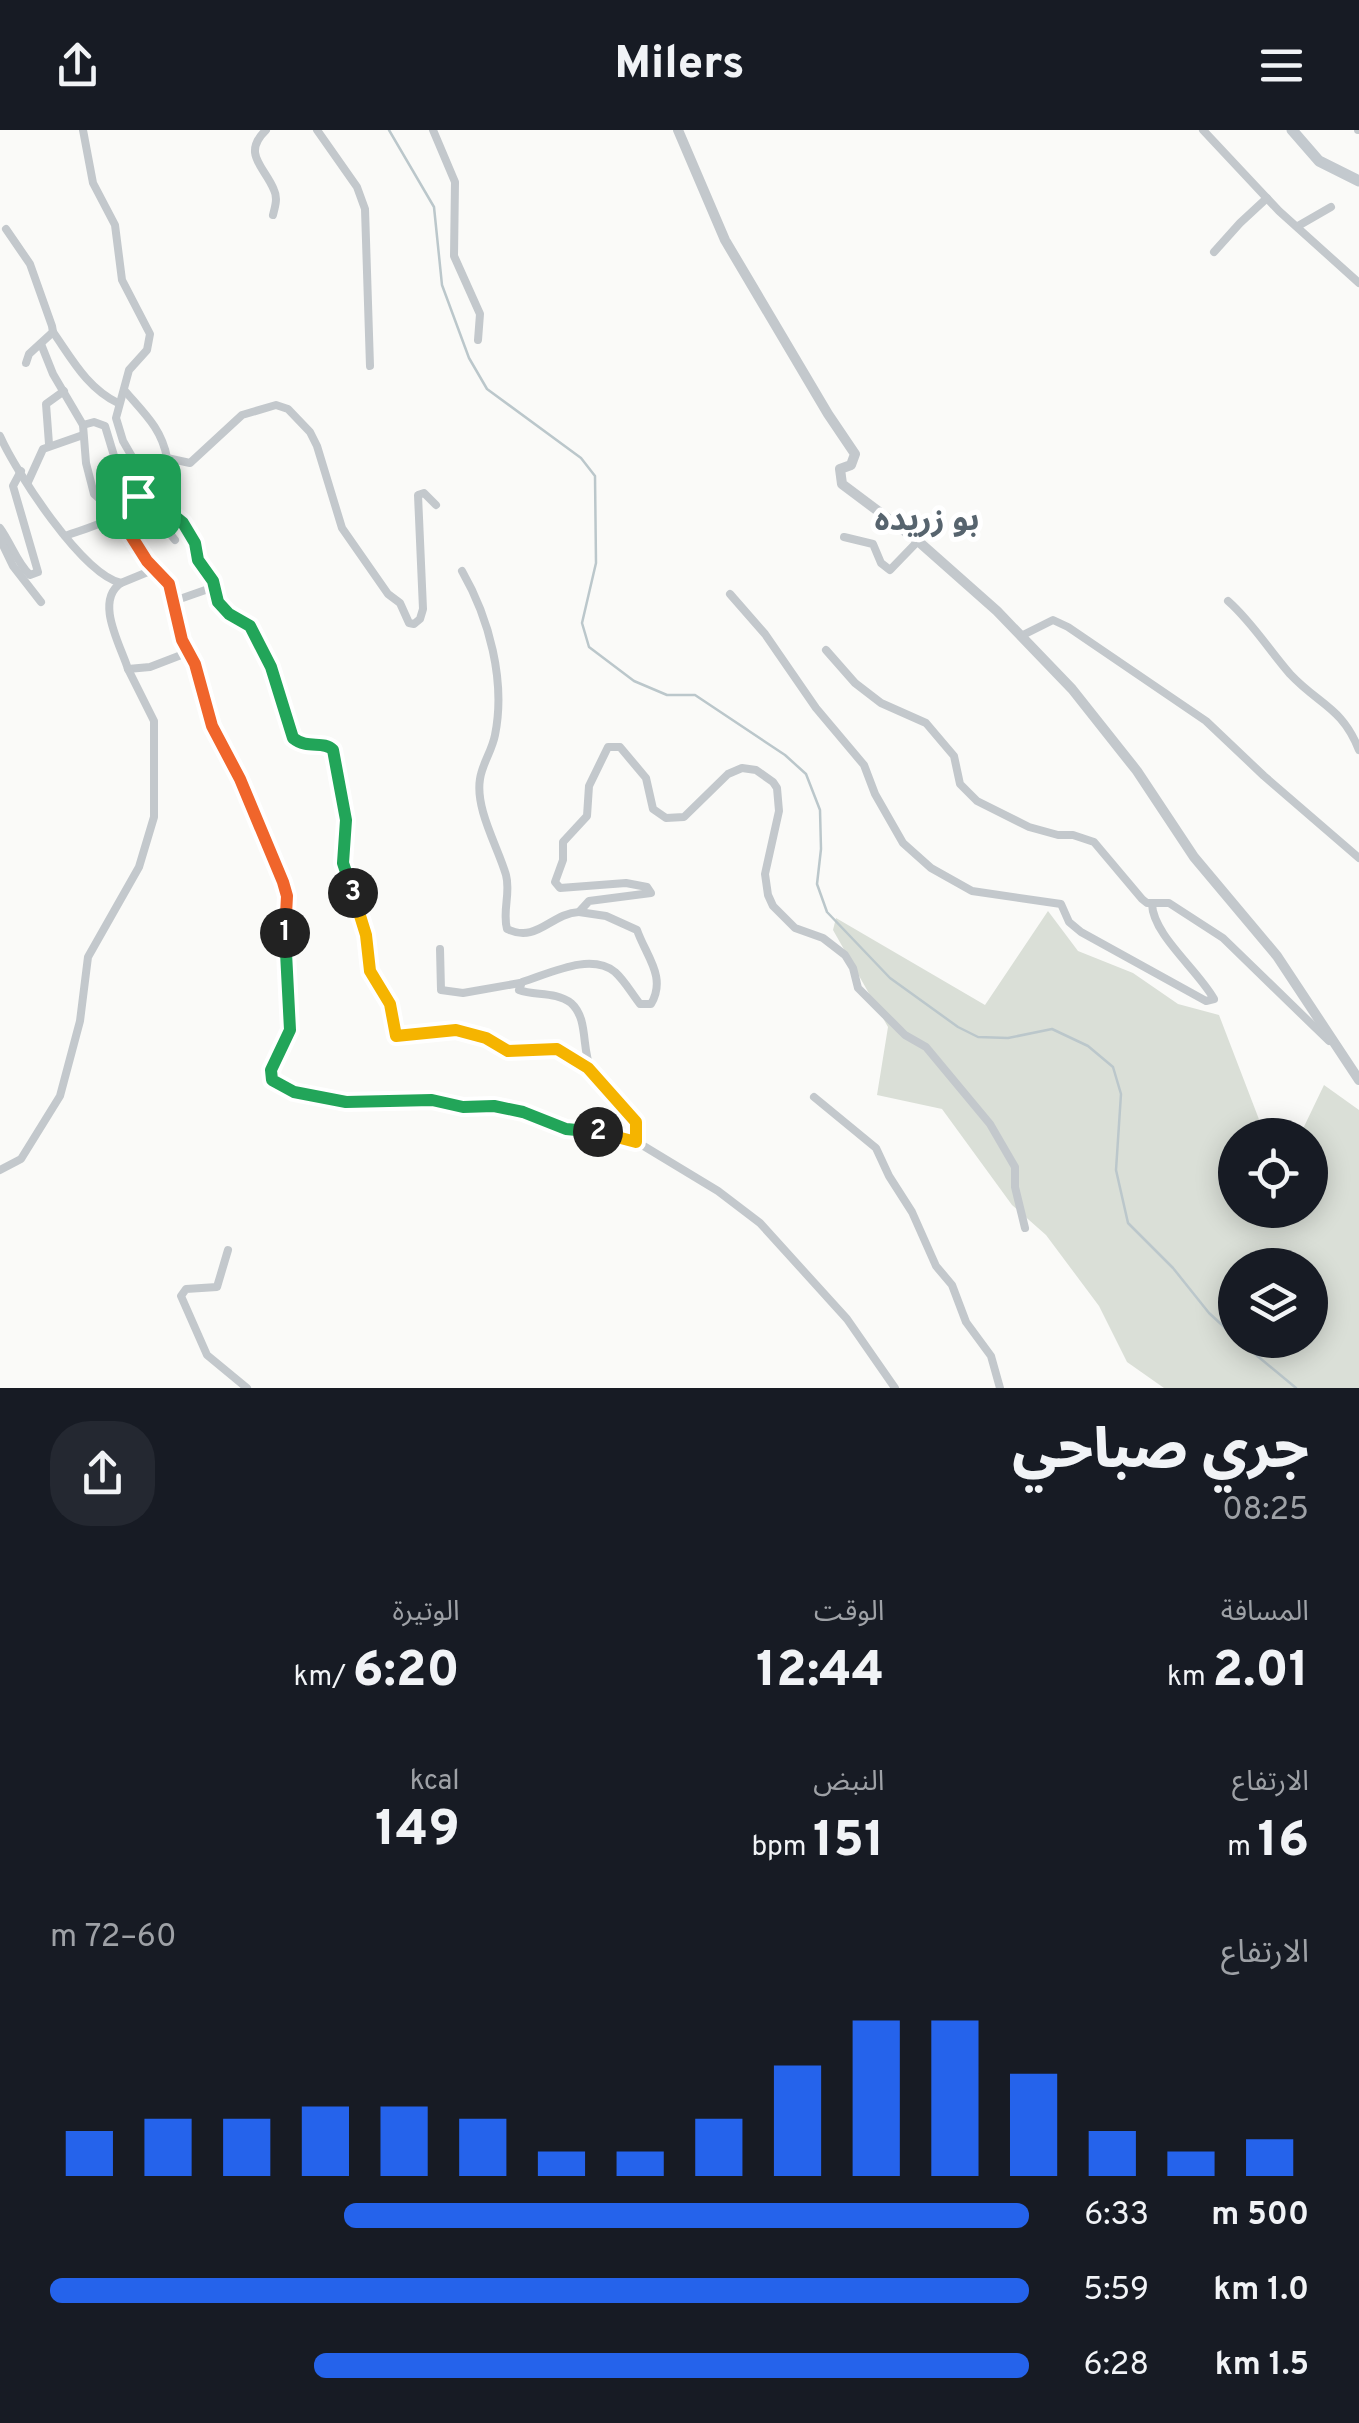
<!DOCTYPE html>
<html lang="ar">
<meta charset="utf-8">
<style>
:root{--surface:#171b24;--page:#242831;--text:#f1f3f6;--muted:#9ea1a6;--accent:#2563eb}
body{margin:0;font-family:Overpass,"Noto Sans Arabic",sans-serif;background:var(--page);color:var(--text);direction:rtl;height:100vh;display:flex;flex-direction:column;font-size:38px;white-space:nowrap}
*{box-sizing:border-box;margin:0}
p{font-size:32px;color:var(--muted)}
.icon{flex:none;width:55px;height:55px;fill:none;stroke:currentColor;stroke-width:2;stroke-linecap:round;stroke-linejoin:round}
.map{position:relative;height:1258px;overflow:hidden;direction:ltr}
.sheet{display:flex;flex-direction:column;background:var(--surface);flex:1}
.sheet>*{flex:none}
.controls{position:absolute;left:1218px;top:988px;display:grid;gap:20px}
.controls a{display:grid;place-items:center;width:110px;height:110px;border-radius:50%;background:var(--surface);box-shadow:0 5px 25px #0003;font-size:50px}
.pin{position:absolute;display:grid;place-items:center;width:85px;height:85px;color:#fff;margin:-42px;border-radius:20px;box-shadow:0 5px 15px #0006}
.km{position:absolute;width:50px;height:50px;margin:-25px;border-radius:50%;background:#222;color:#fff;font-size:28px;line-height:50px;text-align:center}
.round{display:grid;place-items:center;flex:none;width:105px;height:105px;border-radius:40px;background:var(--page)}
.overview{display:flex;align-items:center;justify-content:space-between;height:170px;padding:0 50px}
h1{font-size:55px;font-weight:800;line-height:75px}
.figures{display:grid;grid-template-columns:repeat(3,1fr);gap:15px;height:170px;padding:10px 50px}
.figures div{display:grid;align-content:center}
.figures b{font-size:50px;font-weight:800}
.figures small{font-size:28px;font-weight:400}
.figures p{font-size:28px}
.chart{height:280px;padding:20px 50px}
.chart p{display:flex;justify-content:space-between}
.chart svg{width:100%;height:180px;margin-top:10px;stroke:var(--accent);stroke-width:6}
ul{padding:0 50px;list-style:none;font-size:32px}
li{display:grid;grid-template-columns:160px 120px 1fr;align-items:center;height:75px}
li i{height:25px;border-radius:12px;background:var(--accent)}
header{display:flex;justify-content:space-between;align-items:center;height:130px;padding:0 50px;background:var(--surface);font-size:45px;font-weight:800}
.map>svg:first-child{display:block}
.green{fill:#dadfd7;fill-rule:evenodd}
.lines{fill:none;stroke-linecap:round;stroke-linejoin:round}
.stream{stroke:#bbc7cb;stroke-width:2.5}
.minor{stroke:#c3c8cc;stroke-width:8}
.tertiary{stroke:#c3c8cc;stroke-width:10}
.secondary{stroke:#c3c9ce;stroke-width:11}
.split-1-casing{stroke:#fff;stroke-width:20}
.split-2-casing{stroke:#fff;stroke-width:20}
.split-3-casing{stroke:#fff;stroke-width:20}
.split-4-casing{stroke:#fff;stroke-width:20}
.split-1{stroke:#f0652b;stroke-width:12}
.split-2{stroke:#22a559;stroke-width:12}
.split-3{stroke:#f5b400;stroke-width:12}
.split-4{stroke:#22a559;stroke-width:12}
.labels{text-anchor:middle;stroke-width:10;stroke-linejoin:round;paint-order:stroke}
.quarter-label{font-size:32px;font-weight:bold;fill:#57646e;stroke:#fff}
</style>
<header><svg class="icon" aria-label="menu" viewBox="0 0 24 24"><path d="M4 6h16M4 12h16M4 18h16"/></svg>Milers<svg class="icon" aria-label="share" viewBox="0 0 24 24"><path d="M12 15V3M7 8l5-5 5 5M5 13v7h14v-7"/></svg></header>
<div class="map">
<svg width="1359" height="1258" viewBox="0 0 1359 1258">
<rect width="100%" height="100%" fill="#fafaf8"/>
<!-- green -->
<path class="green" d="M1048 781 1078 821 1133 843 1178 874 1219 885 1265 1005H1235V1080H1310V1005H1300L1324 955 1359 980V1258H1164L1127 1232 1099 1176 1046 1105 1012 1075 942 979 877 965 888 897 833 800 836 788 985 875ZM1235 1135H1310V1210H1235Z"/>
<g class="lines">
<!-- stream -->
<g class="stream">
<path d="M389 0 434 77 442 155 469 228 487 259 581 328 595 346 596 433 582 493 589 517 634 551 667 565H695L785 625 806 644 820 680 821 719 817 754 827 782 890 848 958 897 978 907 1008 908 1052 899 1088 916 1113 937 1121 964 1116 1040 1128 1093 1173 1138 1209 1183 1235 1207"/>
<path d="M1238 1210 1296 1258"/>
</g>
<!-- minor -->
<g class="minor">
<path d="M266 0C241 24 265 37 274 60 278 68 275 77 273 85"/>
<path d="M317 0 357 57 365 79 370 236"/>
<path d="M433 0 455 52 454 126 480 184 478 210"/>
<path d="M1203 0 1279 81 1359 153"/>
<path d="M1358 0H1359"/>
<path d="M1298 96 1331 77"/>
<path d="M6 99 30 134 52 196 53 202 29 224 26 233"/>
<path d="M1214 122 1240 93 1267 68"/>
<path d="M53 202C72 229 87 258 118 273"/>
<path d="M41 214 53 244 83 295 86 333 94 364 118 385 155 439"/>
<path d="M125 261C144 283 162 299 167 328"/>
<path d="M83 295 94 292 105 296 122 352 145 372 175 410"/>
<path d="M0 306C16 342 82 444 121 453L155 439 172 462 182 510 195 534 213 597 257 687 287 765 285 836 290 900 271 940 272 950 294 962 345 972 431 969 463 977 510 978 566 999 593 1001 637 1012 718 1061 760 1093 847 1189 895 1258"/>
<path d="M49 314 46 274 64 261"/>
<path d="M137 332 167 328 190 333 242 285 276 275 288 279 310 302 317 316 342 398 388 464 400 473 409 493 414 494 420 489 423 479 418 365 424 363 436 375"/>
<path d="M28 352 43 319 83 305"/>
<path d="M138 367 159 374 183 393 195 413 198 430 213 451 219 472 229 484 250 496 271 537 293 609C308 620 323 610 333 620L347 696 343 733 366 805 370 841 390 874 396 907 456 901 486 909 509 921 553 918 576 930 595 947"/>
<path d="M100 370 122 352"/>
<path d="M0 398C11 413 17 433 30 445L38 442 13 356 21 341"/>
<path d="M65 406C101 393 128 389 146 351L123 311 116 288 129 240 147 220 150 204 122 150 115 95 93 53 83 0"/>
<path d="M844 407 873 414 881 433 890 440 918 411"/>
<path d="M0 409 13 436 41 472"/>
<path d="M462 441C489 488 506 551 495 605 492 621 482 634 480 649 475 679 498 717 506 745 511 763 502 781 507 799 537 814 551 783 579 782L589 771 651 763 647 757 626 753 560 758 555 752 563 730V712L587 686 589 656 608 617H620L646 648 653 679 666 688 684 687 728 644 742 638 756 640 773 652 777 658 779 681 765 744 768 765 773 776 795 798 823 808 845 825 853 838 858 858 905 905 926 917 990 994 1015 1037V1057L1025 1098"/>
<path d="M121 453C94 471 121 516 128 539L150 537 189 522"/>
<path d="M730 464 765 504 816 578 864 635 875 664 903 713 931 738 972 761 1061 774 1069 792 1081 802 1206 871 1214 869C1198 840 1153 805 1152 774"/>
<path d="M174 471 214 457"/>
<path d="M1228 471C1252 492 1269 520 1290 544 1319 575 1342 577 1359 620"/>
<path d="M1021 506 1053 490 1068 497 1206 591 1264 646 1359 728"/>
<path d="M826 520 855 553 881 573 926 593 954 626 960 654 977 671 1029 697 1058 705H1073L1094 712 1142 769 1147 773H1169L1223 808 1329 911"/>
<path d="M579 782 606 786 637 800C646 826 667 847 651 874H640C632 864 625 851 615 842 590 822 549 844 522 852L519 860C534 866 556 861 571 873 589 889 581 919 591 939 600 960 617 969 633 984L637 1012"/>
<path d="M440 819 441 860 463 863 520 853"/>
<path d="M814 967 876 1018 889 1046 912 1082 936 1136 952 1155 966 1192 991 1226 1000 1258"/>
<path d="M0 1040 21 1029 60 966 80 891 88 827 139 737 154 687V591L128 539"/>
<path d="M228 1120 217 1157 186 1159 181 1166 207 1225 247 1258"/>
</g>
<!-- tertiary -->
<path class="tertiary" d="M678 0 725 110 828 284 855 324 851 335 840 339 842 354 918 411 997 481 1072 559 1137 641 1194 727 1277 826 1359 950"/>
<!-- secondary -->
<path class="secondary" d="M1292 0 1319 31 1359 51"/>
</g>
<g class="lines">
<defs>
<path id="split-1" d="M138 366 118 385 147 431 169 454 182 510 195 534 212 596 240 649 283 752 287 766 285 803"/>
<path id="split-2" d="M285 803 290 900 271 940 272 950 294 962 346 972 432 970 463 977 494 976 523 982 566 999 598 1002"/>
<path id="split-3" d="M353 763 366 805 370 841 390 874 396 906 456 900 486 908 508 921 557 919 588 938 636 992V1012L598 1002"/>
<path id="split-4" d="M138 366 160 374 183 393 195 413 198 430 213 451 218 472 229 484 250 496 271 537 293 608C308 620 323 610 333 620L346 690 343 733 353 763"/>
</defs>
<!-- split-1 casing -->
<use href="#split-1" class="split-1-casing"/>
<!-- split-2 casing -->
<use href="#split-2" class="split-2-casing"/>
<!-- split-3 casing -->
<use href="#split-3" class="split-3-casing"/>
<!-- split-4 casing -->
<use href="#split-4" class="split-4-casing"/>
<!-- split-1 -->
<use href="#split-1" class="split-1"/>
<!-- split-2 -->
<use href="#split-2" class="split-2"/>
<!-- split-3 -->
<use href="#split-3" class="split-3"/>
<!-- split-4 -->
<use href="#split-4" class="split-4"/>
</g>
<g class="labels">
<!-- quarter labels -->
<g class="quarter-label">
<text x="927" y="400">بو زريده</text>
</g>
</g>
</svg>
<div class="controls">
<a><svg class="icon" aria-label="locate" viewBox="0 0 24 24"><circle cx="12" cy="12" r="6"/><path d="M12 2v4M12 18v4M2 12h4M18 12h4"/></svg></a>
<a><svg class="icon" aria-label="layers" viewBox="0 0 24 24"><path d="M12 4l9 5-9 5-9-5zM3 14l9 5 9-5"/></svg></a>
</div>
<div class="pin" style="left:138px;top:366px;background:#1e9e55"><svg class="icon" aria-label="arrive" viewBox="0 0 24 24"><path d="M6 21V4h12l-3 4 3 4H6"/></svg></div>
<b class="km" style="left:285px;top:803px">1</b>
<b class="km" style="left:598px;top:1002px">2</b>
<b class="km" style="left:353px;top:763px">3</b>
</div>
<section class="sheet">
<div class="overview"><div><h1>جري صباحي</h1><p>08:25</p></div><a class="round"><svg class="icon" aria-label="share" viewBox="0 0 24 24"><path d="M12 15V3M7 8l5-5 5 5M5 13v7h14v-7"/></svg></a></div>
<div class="figures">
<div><p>المسافة</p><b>2.01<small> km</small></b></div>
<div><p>الوقت</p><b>12:44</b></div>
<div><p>الوتيرة</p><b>6:20<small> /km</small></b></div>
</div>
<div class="figures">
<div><p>الارتفاع</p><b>16<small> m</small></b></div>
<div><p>النبض</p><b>151<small> bpm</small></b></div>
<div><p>kcal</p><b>149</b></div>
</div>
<div class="chart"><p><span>الارتفاع</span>60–72 m</p>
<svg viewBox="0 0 160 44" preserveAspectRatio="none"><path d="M5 44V33M15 44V30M25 44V30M35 44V27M45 44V27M55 44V30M65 44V38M75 44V38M85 44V30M95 44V17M105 44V6M115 44V6M125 44V19M135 44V33M145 44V38M155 44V35"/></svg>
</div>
<ul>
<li><b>500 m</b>6:33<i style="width:70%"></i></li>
<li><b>1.0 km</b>5:59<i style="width:100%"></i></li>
<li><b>1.5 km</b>6:28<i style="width:73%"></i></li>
</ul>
</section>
